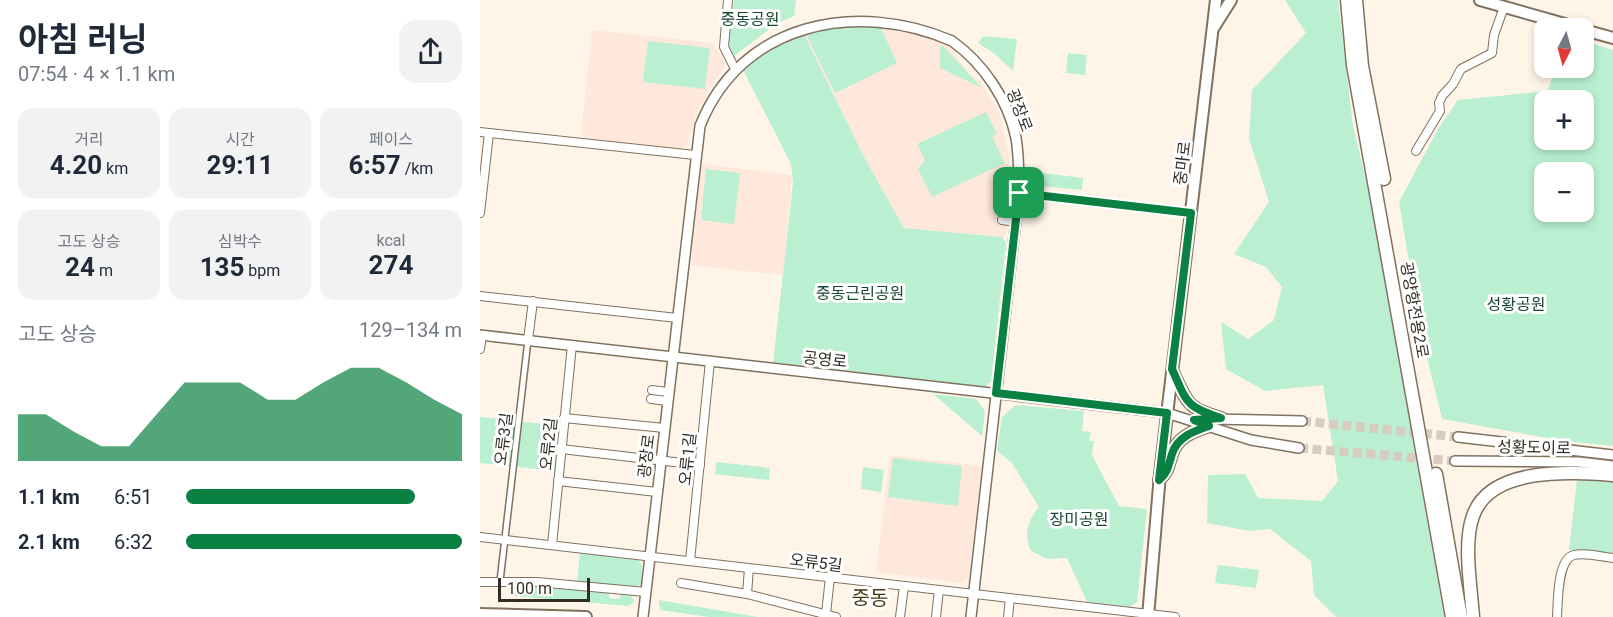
<!DOCTYPE html>
<html lang="ko">
<meta charset="utf-8">
<style>
:root{--surface:#fff;--page:#f2f2f3;--text:#1f2937;--muted:#747a83;--accent:#0b8043}
body{margin:0;font-family:Roboto,"Noto Sans KR",sans-serif;background:var(--page);color:var(--text);height:100vh;display:flex;flex-direction:column;font-size:22px;white-space:nowrap}
*{box-sizing:border-box;margin:0}
p{font-size:20px;color:var(--muted)}
.icon{flex:none;width:33px;height:33px;fill:none;stroke:currentColor;stroke-width:2;stroke-linecap:round;stroke-linejoin:round}
.map{position:relative;flex:1;overflow:hidden}
.sheet{display:flex;flex-direction:column;background:var(--surface);width:480px}
.sheet>*{flex:none}
.needle{width:39px;rotate:186deg}
.controls{position:absolute;left:1054px;top:18px;display:grid;gap:12px}
.controls a{display:grid;place-items:center;width:60px;height:60px;border-radius:12px;background:var(--surface);box-shadow:0 3px 9px #0003;font-size:30px}
.scale{position:absolute;left:18px;bottom:15px;width:92px;box-sizing:border-box;padding-left:6px;border:3px solid #342d25;border-top:0;font-size:16px;line-height:21px;white-space:nowrap;color:#342d25;-webkit-text-stroke:4px #fff;paint-order:stroke}
.pin{position:absolute;display:grid;place-items:center;width:51px;height:51px;color:#fff;margin:-26px;border-radius:12px;box-shadow:0 3px 9px #0006}
.round{display:grid;place-items:center;flex:none;width:63px;height:63px;border-radius:18px;background:var(--page)}
.summary{display:flex;align-items:center;justify-content:space-between;height:102px;padding:0 18px}
h1{font-size:33px;font-weight:700;line-height:45px}
.stats{display:grid;grid-template-columns:repeat(3,1fr);gap:9px;height:102px;padding:6px 18px}
.stats div{display:grid;align-content:center;border-radius:15px;background:var(--page);text-align:center}
.stats b{font-size:26px;font-weight:700}
.stats small{font-size:16px;font-weight:400}
.stats p{font-size:16px}
.chart{height:168px;padding:12px 18px}
.chart p{display:flex;justify-content:space-between}
.chart svg{width:100%;height:108px;margin-top:6px;fill:var(--accent);opacity:.7}
ul{padding:0 18px;list-style:none;font-size:20px}
li{display:grid;grid-template-columns:96px 72px 1fr;align-items:center;height:45px}
li i{height:15px;border-radius:8px;background:var(--accent)}
main{display:flex;flex:1;min-height:0}
.map>svg:first-child{display:block}
.education{fill:#fee7db}
.green{fill:#baf0d1;fill-rule:evenodd}
.lines{fill:none;stroke-linecap:round;stroke-linejoin:round}
.tertiary-tunnel{stroke:#d6ccc1;stroke-width:9;stroke-dasharray:9 4.5;stroke-linecap:butt}
.pedestrian-casing{stroke:#81715f;stroke-width:8}
.minor-casing{stroke:#81715f;stroke-width:10}
.tertiary-casing{stroke:#81715f;stroke-width:12}
.secondary-casing{stroke:#81715f;stroke-width:14}
.trunk-casing{stroke:#81715f;stroke-width:15}
.pedestrian{stroke:#fff;stroke-width:5}
.minor{stroke:#fff;stroke-width:8}
.tertiary{stroke:#fff;stroke-width:9}
.secondary{stroke:#fff;stroke-width:10}
.trunk{stroke:#fff;stroke-width:12}
.route-casing{stroke:#fff;stroke-width:12}
.route{stroke:#0b8043;stroke-width:8}
.labels{text-anchor:middle;stroke-width:6;stroke-linejoin:round;paint-order:stroke}
.park-label{font-size:16px;fill:#17462f;stroke:#fff}
.street-label{font-size:16px;fill:#342d25;stroke:#fff}
.quarter-label{font-size:20px;fill:#46380f;stroke:#fff}
</style>
<main>
<section class="sheet">
<div class="summary"><div><h1>아침 러닝</h1><p>07:54 · 4 × 1.1 km</p></div><a class="round"><svg class="icon" aria-label="share" viewBox="0 0 24 24"><path d="M12 15V3M7 8l5-5 5 5M5 13v7h14v-7"/></svg></a></div>
<div class="stats">
<div><p>거리</p><b>4.20<small> km</small></b></div>
<div><p>시간</p><b>29:11</b></div>
<div><p>페이스</p><b>6:57<small> /km</small></b></div>
</div>
<div class="stats">
<div><p>고도 상승</p><b>24<small> m</small></b></div>
<div><p>심박수</p><b>135<small> bpm</small></b></div>
<div><p>kcal</p><b>274</b></div>
</div>
<div class="chart"><p><span>고도 상승</span>129–134 m</p>
<svg viewBox="0 0 160 44" preserveAspectRatio="none"><path d="M0 44V25L10 25L20 32L30 38L40 38L50 25L60 12L70 12L80 12L90 19L100 19L110 12L120 6L130 6L140 12L150 19L160 25V44z"/></svg>
</div>
<ul>
<li><b>1.1 km</b>6:51<i style="width:83%"></i></li>
<li><b>2.1 km</b>6:32<i style="width:100%"></i></li>
</ul>
</section>
<div class="map">
<svg width="1133" height="617" viewBox="0 0 1133 617">
<rect width="100%" height="100%" fill="#fff4e8"/>
<!-- education -->
<g class="education">
<path d="M378 18 407 21 447 35 470 48 490 75 501 82 520 115 529 158 531 198 526 234 522 237 424 228 383 155 322 30 361 19Z"/>
<path d="M112 30 233 43 246 64 227 93 215 117 207 145 201 150 106 139 101 134Z"/>
<path d="M222 164 312 175 303 275 211 265Z"/>
<path d="M410 455 502 466 488 578 482 583 396 572Z"/>
</g>
<!-- green -->
<g class="green">
<path d="M254 0H316L314 16 296 24 254 56 248 43Z"/>
<path d="M805 0H858L873 126 889 193 964 617H856L834 595 831 561 790 529 770 531 727 523 728 475 765 474 778 498 842 501 858 481 843 385 785 391 746 369 741 322 768 339 794 320 802 287 786 267 754 254 789 202 769 139 772 90 826 33Z"/>
<path d="M399 24 417 63 355 93 325 32 347 25Z"/>
<path d="M322 30 383 155 424 228 522 237 526 243 511 381 505 387 293 363 313 183 311 164 263 70 281 51Z"/>
<path d="M503 36 537 39 533 71 515 54 498 43Z"/>
<path d="M168 41 230 48 225 89 163 82Z"/>
<path d="M1104 41 1133 50V446L1085 441 962 419 941 333 919 202 958 129 978 100 1068 91 1075 68H1104ZM1065 100H1104V140H1065ZM1065 172H1104V212H1065Z"/>
<path d="M462 45 502 88 460 68V47Z"/>
<path d="M588 53 607 55 605 75 586 73Z"/>
<path d="M506 112 517 134 512 137 525 163 452 197 438 169 445 160 437 144Z"/>
<path d="M226 169 260 173 254 224 221 220Z"/>
<path d="M563 173 603 178 602 190 561 186Z"/>
<path d="M453 394 496 399 505 411 502 436Z"/>
<path d="M536 405 604 411 602 431 611 432 609 441H614L612 455 639 506 667 509 657 602 650 607 607 602 587 558 567 559 551 551C543 535 548 520 559 507L532 463 517 451 522 417Z"/>
<path d="M0 417 82 426 77 471 0 463Z"/>
<path d="M413 458 482 466 478 506 408 497Z"/>
<path d="M236 462 290 468 289 480 235 474Z"/>
<path d="M383 467 404 470 401 492 381 489Z"/>
<path d="M1097 479 1133 481V554L1089 550Z"/>
<path d="M100 553 157 559 162 565 161 584 155 588 97 582Z"/>
<path d="M738 565 779 570 776 588 735 583Z"/>
<path d="M29 584 129 593V598L139 599 141 594 151 595 154 602 149 606 35 596 29 589Z"/>
<path d="M179 600 278 617H229L180 610Z"/>
</g>
<g class="lines">
<!-- tertiary-tunnel -->
<g class="tertiary-tunnel">
<path d="M822 421 978 437"/>
<path d="M819 448 975 461"/>
</g>
<defs>
<path id="pedestrian" d="M20 581 48 340"/>
<g id="minor">
<path d="M248 0 244 47 254 67"/>
<path d="M0 132 215 155"/>
<path d="M936 151 960 111 959 103 962 96 973 84 981 69 1012 53 1014 35 1024 7"/>
<path d="M539 193 711 213"/>
<path d="M0 213 9 133"/>
<path d="M522 220 536 222"/>
<path d="M0 296 197 318"/>
<path d="M48 340 53 301"/>
<path d="M0 349 2 335"/>
<path d="M172 390 188 392"/>
<path d="M171 399 188 401"/>
<path d="M84 418 184 428"/>
<path d="M81 449 220 465"/>
<path d="M78 481 177 492"/>
<path d="M0 537 695 617"/>
<path d="M72 545 92 345"/>
<path d="M210 561 230 361"/>
<path d="M0 582H57L166 592"/>
<path d="M201 583 267 594 356 617"/>
<path d="M267 594 269 568"/>
<path d="M346 614 350 577"/>
<path d="M420 617 424 586"/>
<path d="M456 617 459 590"/>
<path d="M528 617 530 598"/>
<path d="M1077 617C1078 602 1077 559 1094 555 1106 552 1122 557 1133 558"/>
</g>
<g id="tertiary">
<path d="M0 335 687 413 771 440 819 448"/>
<path d="M734 419 822 421"/>
<path d="M978 437 1133 455"/>
<path d="M975 461 1099 462 1133 466"/>
<path d="M163 617 220 126C261 22 377 0 472 41 504 64 528 100 536 138 539 156 539 175 539 193L491 617"/>
</g>
<g id="secondary">
<path d="M1000 0 1099 28"/>
<path d="M734 27 751 0"/>
<path d="M1104 30 1133 38"/>
<path d="M693 372C708 404 707 408 741 418"/>
<path d="M679 480C689 471 688 466 692 454 697 437 714 431 729 426"/>
<path d="M0 614 106 617"/>
<path d="M668 617 680 474 736 0"/>
</g>
<g id="trunk">
<path d="M867 0 873 65 972 617"/>
<path d="M876 0 882 66 904 179"/>
<path d="M956 474 981 617"/>
<path d="M993 617C991 588 983 543 993 516 1010 466 1091 472 1133 475"/>
</g>
</defs>
<!-- pedestrian casing -->
<use href="#pedestrian" class="pedestrian-casing"/>
<!-- minor casing -->
<use href="#minor" class="minor-casing"/>
<!-- tertiary casing -->
<use href="#tertiary" class="tertiary-casing"/>
<!-- secondary casing -->
<use href="#secondary" class="secondary-casing"/>
<!-- trunk casing -->
<use href="#trunk" class="trunk-casing"/>
<!-- pedestrian -->
<use href="#pedestrian" class="pedestrian"/>
<!-- minor -->
<use href="#minor" class="minor"/>
<!-- tertiary -->
<use href="#tertiary" class="tertiary"/>
<!-- secondary -->
<use href="#secondary" class="secondary"/>
<!-- trunk -->
<use href="#trunk" class="trunk"/>
</g>
<g class="lines">
<defs>
<path id="route" d="M539 193 711 213 692 369C707 402 705 407 741 418L714 420 729 426C714 431 697 437 692 454 688 466 689 471 679 480L687 413 516 393Z"/>
</defs>
<!-- route casing -->
<use href="#route" class="route-casing"/>
<!-- route -->
<use href="#route" class="route"/>
</g>
<g class="labels">
<!-- park labels -->
<g class="park-label">
<text x="270" y="25">중동공원</text>
<text x="380" y="299">중동근린공원</text>
<text x="1036" y="310">성황공원</text>
<text x="599" y="525">장미공원</text>
</g>
<!-- street labels -->
<g class="street-label">
<text transform="translate(540 110) rotate(69)" y="6">광장로</text>
<text transform="translate(702 163) rotate(-83)" y="6">중마로</text>
<text transform="translate(935 310) rotate(80)" y="6">광양항전용2로</text>
<text transform="translate(345 359) rotate(6)" y="6">공영로</text>
<text transform="translate(23 439) rotate(-83)" y="6">오류3길</text>
<text transform="translate(68 444) rotate(-84)" y="6">오류2길</text>
<text transform="translate(1054 447) rotate(1)" y="6">성황도이로</text>
<text transform="translate(166 456) rotate(-83)" y="6">광장로</text>
<text transform="translate(207 459) rotate(-84)" y="6">오류1길</text>
<text transform="translate(336 562) rotate(7)" y="6">오류5길</text>
</g>
<!-- quarter labels -->
<g class="quarter-label">
<text x="390" y="605">중동</text>
</g>
</g>
</svg>
<div class="controls">
<a><svg class="needle" viewBox="-14 -14 28 28"><path d="M0-13l5 13h-10z" fill="#e53935"/><path d="M0 13l5-13h-10z" fill="#747a83"/></svg></a>
<a>+</a>
<a>−</a>
</div>
<div class="scale">100 m</div>
<div class="pin" style="left:539px;top:193px;background:#1e9e55"><svg class="icon" aria-label="arrive" viewBox="0 0 24 24"><path d="M6 21V4h12l-3 4 3 4H6"/></svg></div>
</div>
</main>
